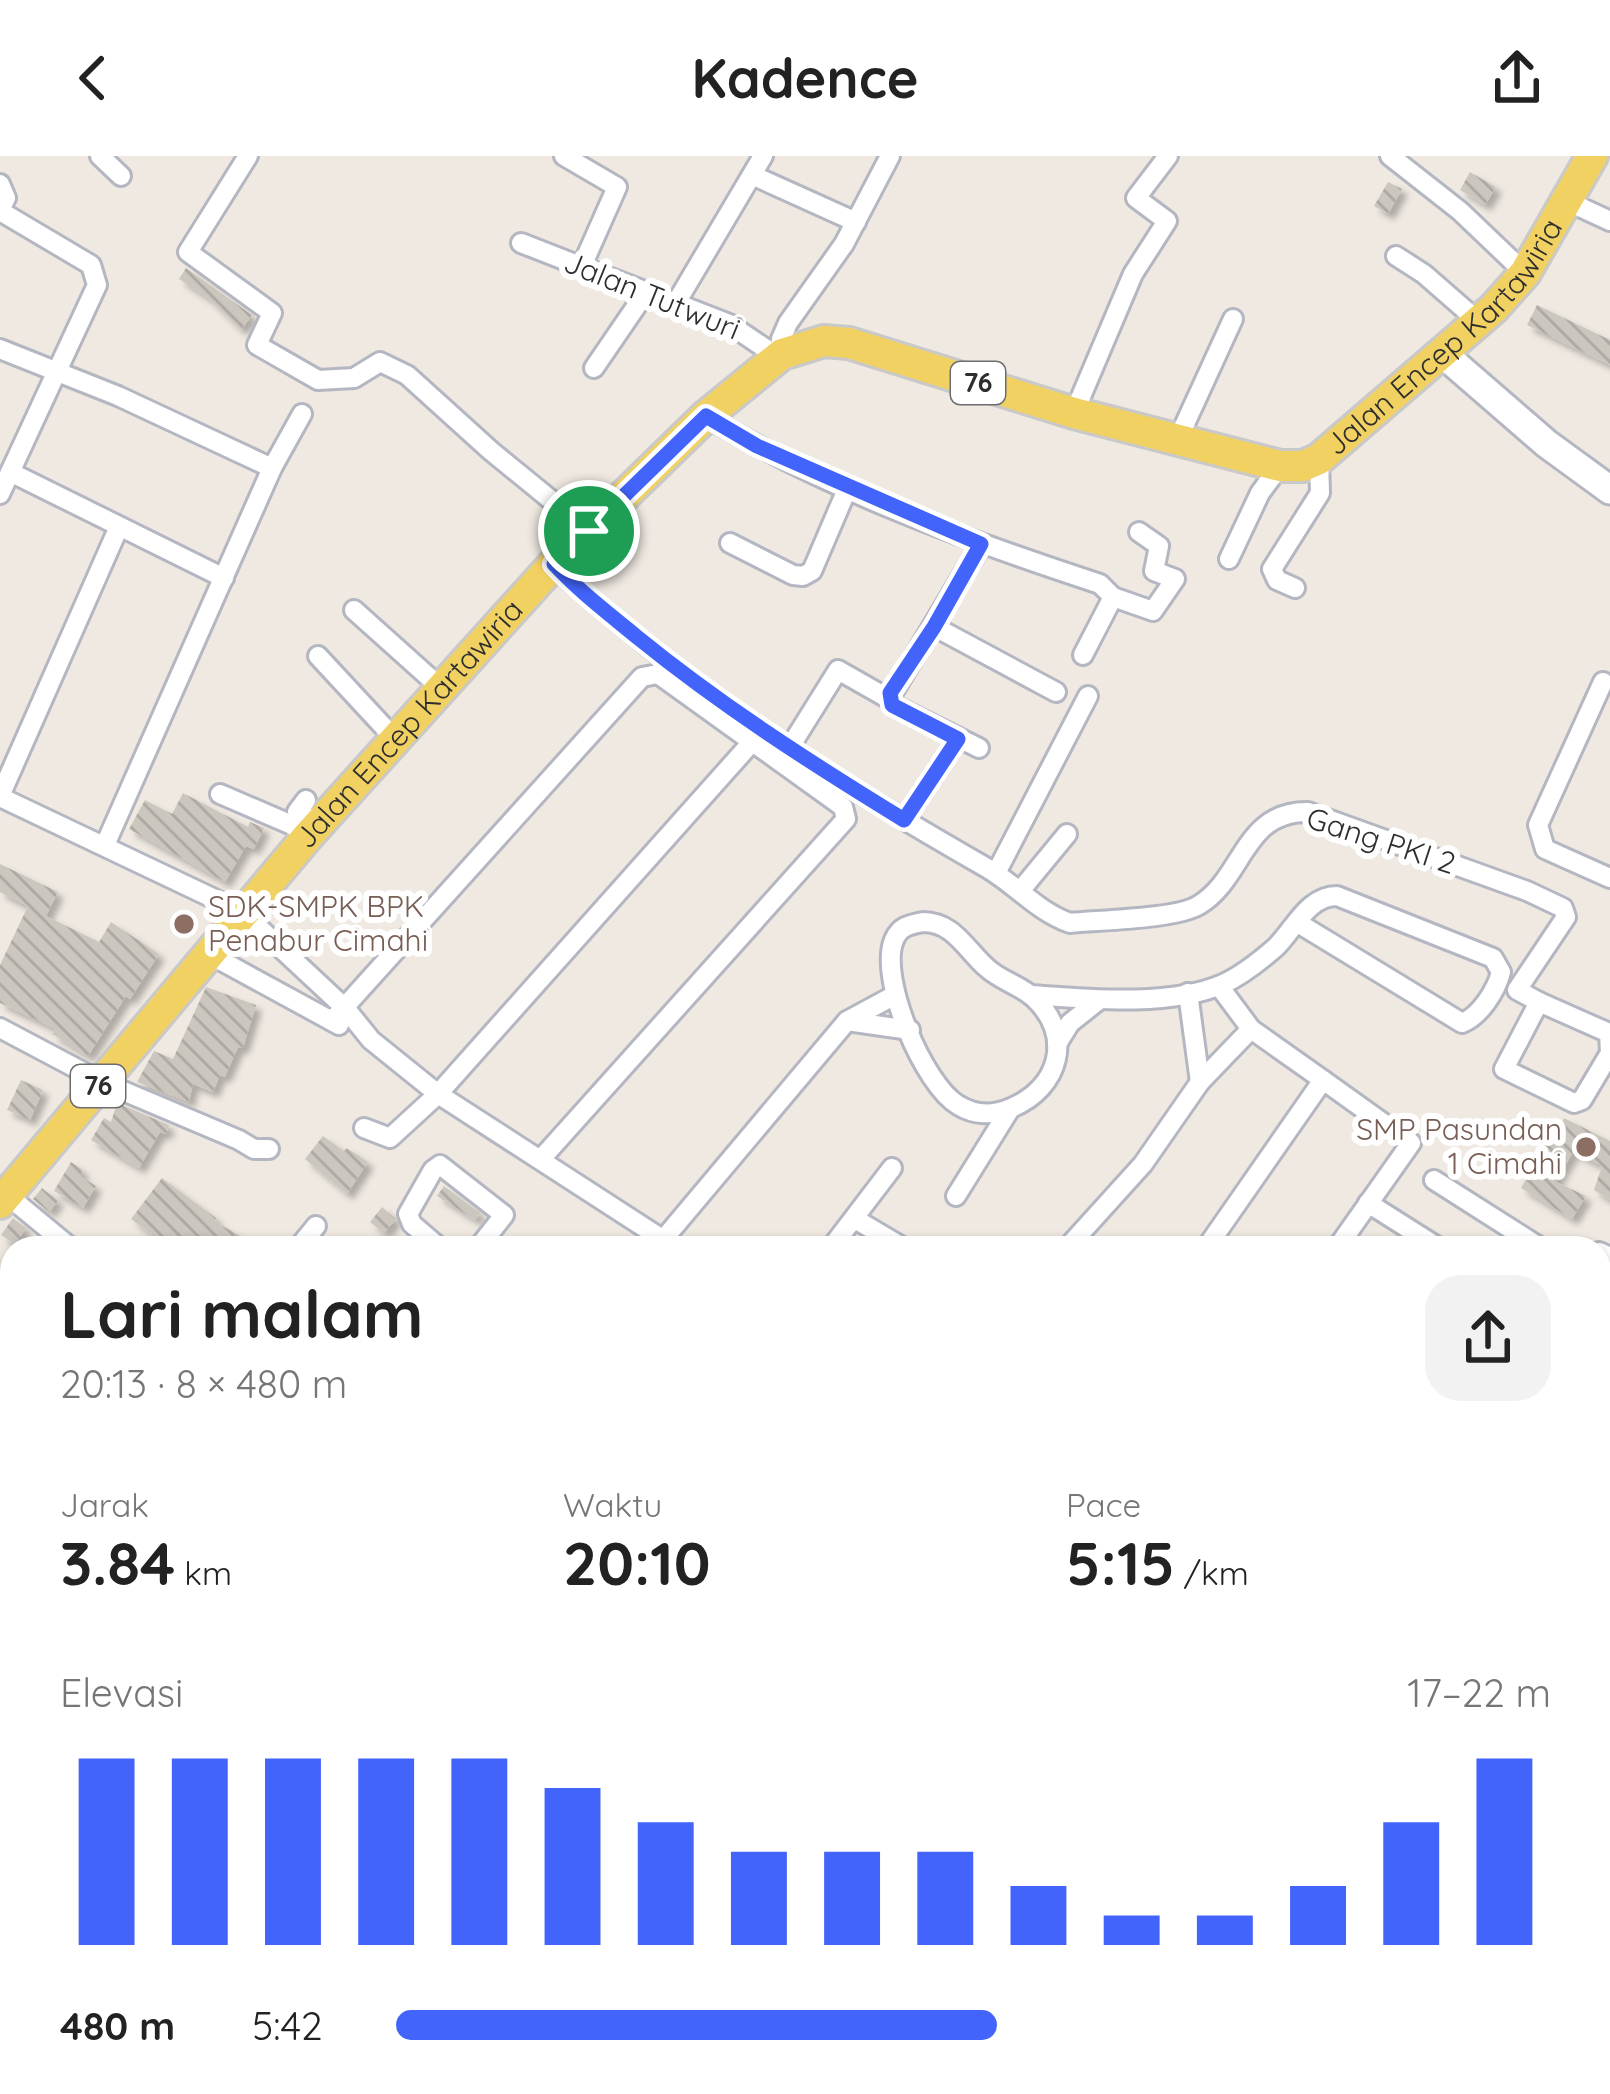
<!DOCTYPE html>
<html lang="id">
<meta charset="utf-8">
<style>
:root{--surface:#fff;--page:#f2f2f2;--text:#222;--muted:#767676;--accent:#4264fb}
body{margin:0;font-family:Quicksand,sans-serif;background:var(--page);color:var(--text);height:100vh;display:flex;flex-direction:column;font-size:45px;white-space:nowrap}
*{box-sizing:border-box;margin:0}
p{font-size:39px;color:var(--muted)}
.icon{flex:none;width:66px;height:66px;fill:none;stroke:currentColor;stroke-width:2;stroke-linecap:round;stroke-linejoin:round}
.map{position:relative;flex:1;overflow:hidden}
.sheet{position:absolute;left:0px;top:1080px;width:1611px;height:858px;display:flex;flex-direction:column;background:var(--surface);border-radius:36px 36px 0 0;box-shadow:0 3px 9px #0004}
.sheet>*{flex:none}
.pin{position:absolute;display:grid;place-items:center;width:102px;height:102px;color:#fff;margin:-51px;border:6px solid #fff;border-radius:50%;box-shadow:0 3px 12px #0007}
.round{display:grid;place-items:center;flex:none;width:126px;height:126px;border-radius:36px;background:var(--page)}
.headline{display:flex;align-items:center;justify-content:space-between;height:204px;padding:0 60px}
h1{font-size:66px;font-weight:800;line-height:90px}
.stats{display:grid;grid-template-columns:repeat(3,1fr);gap:18px;height:204px;padding:12px 60px}
.stats div{display:grid;align-content:center}
.stats b{font-size:60px;font-weight:800}
.stats small{font-size:33px;font-weight:400}
.stats p{font-size:33px}
.chart{height:336px;padding:24px 60px}
.chart p{display:flex;justify-content:space-between}
.chart svg{width:100%;height:216px;margin-top:12px;stroke:var(--accent);stroke-width:6}
ul{padding:0 60px;list-style:none;font-size:39px}
li{display:grid;grid-template-columns:192px 144px 1fr;align-items:center;height:90px}
li i{height:30px;border-radius:15px;background:var(--accent)}
header{display:flex;justify-content:space-between;align-items:center;height:156px;padding:0 60px;background:var(--surface);font-size:54px;font-weight:800}
.map>svg:first-child{display:block}
.forest{fill:url(#forest-firs)}
.building{fill:url(#building-back-hatch);filter:url(#shadow)}
.lines{fill:none;stroke-linecap:round;stroke-linejoin:round}
.minor-casing{stroke:#b4b7c1;stroke-width:24}
.secondary-casing{stroke:#b4b7c1;stroke-width:33}
.primary-casing{stroke:#c9c9c9;stroke-width:36}
.minor{stroke:#fff;stroke-width:18}
.secondary{stroke:#fff;stroke-width:27}
.primary{stroke:#f2d163;stroke-width:30}
.route-casing{stroke:#fff;stroke-width:24}
.route{stroke:#4264fb;stroke-width:15}
.education-dot{fill:#8d6e63;stroke:#fff;stroke-width:4.5}
.labels{text-anchor:middle;stroke-width:12;stroke-linejoin:round;paint-order:stroke}
.shield{fill:#fff;stroke:#6d6d6d;stroke-width:3}
.shield-label{font-size:27px;font-weight:bold;fill:#2e2e2e}
.street-label{font-size:30px;fill:#2e2e2e;stroke:#fff}
.education-label{font-size:30px;fill:#785e54;stroke:#fff;text-anchor:start}
</style>
<header><svg class="icon" aria-label="back" viewBox="0 0 24 24"><path d="M15 5l-7 7 7 7"/></svg>Kadence<svg class="icon" aria-label="share" viewBox="0 0 24 24"><path d="M12 15V3M7 8l5-5 5 5M5 13v7h14v-7"/></svg></header>
<div class="map">
<svg width="1610" height="1938" viewBox="0 0 1610 1938">
<defs>
<pattern id="forest-firs" width="22" height="20" patternUnits="userSpaceOnUse" patternTransform="scale(3)"><rect width="22" height="20" fill="#b6e59e"/><path d="M5 1l3.5 6h-7zM16 11l3.5 6h-7z" fill="#9dc588"/></pattern>
<pattern id="building-back-hatch" width="6" height="6" patternUnits="userSpaceOnUse" patternTransform="scale(3)"><rect width="6" height="6" fill="#cbc7bf"/><path d="M-1 5l2 2M0 0l6 6M5-1l2 2" fill="none" stroke="#afaba4"/></pattern>
<filter id="shadow"><feDropShadow dx="6" dy="6" stdDeviation="3" flood-color="#0004"/></filter>
</defs>
<rect width="100%" height="100%" fill="#efe9e1"/>
<!-- forest -->
<path class="forest" d="M1610 1258V1333L1599 1325V1271Z"/>
<!-- building -->
<g class="building">
<path d="M1470 16 1496 31 1485 49 1460 34Z"/>
<path d="M1388 26 1402 33 1388 58 1374 50Z"/>
<path d="M186 112 252 159 241 174 208 142 179 123Z"/>
<path d="M1537 149 1610 184V209L1527 169Z"/>
<path d="M183 637 248 671 250 666 264 672 254 693 246 690 225 726 129 673 145 644 172 658Z"/>
<path d="M0 708 58 736 46 760 99 786 111 766 159 798 130 843 126 840 88 900 52 878 56 873 0 847V809L28 750 0 736Z"/>
<path d="M206 831 256 849 243 892 238 891 225 921 220 919 213 936 193 928 189 946 137 926 154 895 173 903Z"/>
<path d="M21 924 43 934 30 964 7 954Z"/>
<path d="M117 947 169 969 166 978 160 976 139 1012 91 984 104 962 111 966Z"/>
<path d="M1564 962 1610 985V1044L1594 1034 1602 1010 1573 996 1556 1026 1586 1040 1572 1063 1521 1032 1546 987 1552 989Z"/>
<path d="M323 980 344 995 347 992 368 1006 347 1038 305 1003Z"/>
<path d="M71 1006 83 1014 80 1020 96 1030 83 1052 54 1035Z"/>
<path d="M162 1022 216 1062 215 1066 239 1079 229 1092H142L152 1079 131 1063Z"/>
<path d="M444 1030 480 1057 475 1064 437 1040Z"/>
<path d="M42 1032 58 1045 49 1056 33 1043Z"/>
<path d="M382 1051 396 1063 384 1077 370 1066Z"/>
<path d="M13 1062 26 1072 15 1088 1 1079Z"/>
</g>
<g class="lines">
<defs>
<g id="minor">
<path d="M100 0 121 20"/>
<path d="M248 0 188 96 272 157 257 189 318 224 354 222 380 206 407 219 491 295 589 375"/>
<path d="M564 0 617 31 582 110"/>
<path d="M1390 0 1460 55 1525 117"/>
<path d="M752 19 856 66"/>
<path d="M0 28 6 42 0 54"/>
<path d="M1567 45 1610 65"/>
<path d="M0 55 91 109 97 129 0 338"/>
<path d="M521 87 729 168 778 201"/>
<path d="M1396 100 1424 118 1479 166"/>
<path d="M676 147 763 0"/>
<path d="M0 193 118 240 272 312"/>
<path d="M782 198 781 183 788 167 844 88 890 0"/>
<path d="M594 212 646 136"/>
<path d="M1074 257 1133 118 1167 65 1136 42 1168 0"/>
<path d="M706 260C827 334 966 384 1100 428L1113 441 1153 455 1175 423 1154 415 1159 390 1139 376"/>
<path d="M1178 283 1233 163"/>
<path d="M10 316 224 422"/>
<path d="M730 387 793 419 803 420 812 415 848 331"/>
<path d="M1229 403 1260 337 1280 310"/>
<path d="M554 408C581 437 613 461 643 486 751 574 867 643 987 712 1016 729 1038 756 1070 767 1099 764 1177 763 1199 749 1244 722 1243 655 1308 656L1527 735 1563 752 1566 761 1517 834 1539 846"/>
<path d="M1295 432 1277 424 1272 413 1320 337 1319 303"/>
<path d="M354 454 441 532"/>
<path d="M935 471 1056 536"/>
<path d="M1083 499 1113 441"/>
<path d="M318 500 395 583"/>
<path d="M1603 526 1538 669 1545 693 1610 722"/>
<path d="M979 592 893 549 889 543 981 389"/>
<path d="M788 594 838 514 889 543"/>
<path d="M220 638 292 669 308 680"/>
<path d="M0 640 118 373"/>
<path d="M0 641 242 756 346 853 371 884 438 938 676 1092"/>
<path d="M306 644 297 656 319 668"/>
<path d="M904 664 958 583"/>
<path d="M105 689 272 312 302 258"/>
<path d="M996 717 1088 540"/>
<path d="M1020 735 1067 678"/>
<path d="M923 766C954 766 966 794 987 812 1001 825 1020 829 1034 842 1074 879 1060 932 1011 952 993 960 974 959 958 949 924 929 878 822 894 784 900 770 909 769 923 766Z"/>
<path d="M207 797 339 869"/>
<path d="M1219 830 1251 873 1323 924"/>
<path d="M1188 837 1200 926"/>
<path d="M1031 839C1088 843 1170 851 1223 828 1243 819 1260 805 1276 791 1295 772 1308 740 1337 740L1493 802 1501 816C1496 835 1480 860 1462 867L1298 767"/>
<path d="M1539 846 1609 877 1610 897 1582 944 1574 947 1504 913Z"/>
<path d="M332 865 642 521 658 518 843 651 846 663 541 1003"/>
<path d="M847 865 910 874"/>
<path d="M0 872 102 926 239 984 254 993H269"/>
<path d="M1057 888 1070 867 1099 844"/>
<path d="M364 972 390 982 438 938 752 586"/>
<path d="M1434 1024 1541 1092"/>
<path d="M7 1039 71 1092"/>
<path d="M956 1040 1010 953"/>
<path d="M1368 1047 1439 1092"/>
<path d="M855 1063 904 1092"/>
<path d="M657 1091 847 865 895 839"/>
<path d="M298 1092 316 1070"/>
<path d="M440 1092 412 1068 408 1058 433 1014 440 1009 504 1059 478 1092"/>
<path d="M831 1092 892 1012"/>
<path d="M1067 1092 1143 1008 1200 926 1251 873"/>
<path d="M1206 1092 1323 924 1411 987 1337 1092"/>
<path d="M1599 1096 1610 1101"/>
<path d="M1599 1159 1610 1143"/>
<path d="M0 1376 12 1383"/>
<path d="M1599 1480 1610 1488"/>
<path d="M0 1533 12 1540"/>
<path d="M0 1608 12 1589"/>
<path d="M0 1724 12 1732"/>
<path d="M1599 1726 1610 1732"/>
<path d="M0 1813 12 1790"/>
<path d="M498 1926 514 1938"/>
<path d="M699 1926 711 1938"/>
<path d="M8 1938 14 1926"/>
<path d="M94 1938 99 1926"/>
<path d="M258 1938 265 1926"/>
<path d="M540 1938 548 1926"/>
<path d="M751 1938 759 1926"/>
<path d="M876 1938 886 1926"/>
<path d="M1056 1938 1060 1926"/>
<path d="M1537 1938 1539 1926"/>
</g>
<g id="secondary">
<path d="M1442 197 1547 288 1610 334"/>
<path d="M1599 1561 1610 1544"/>
<path d="M1426 1938 1430 1926"/>
</g>
<g id="primary">
<path id="s1" d="M0 1047 308 680 553 409 706 260 782 198 824 185 849 187 1074 257 1280 310H1303L1319 303 1494 152 1525 117 1592 0"/>
</g>
</defs>
<!-- minor casing -->
<use href="#minor" class="minor-casing"/>
<!-- secondary casing -->
<use href="#secondary" class="secondary-casing"/>
<!-- primary casing -->
<use href="#primary" class="primary-casing"/>
<!-- minor -->
<use href="#minor" class="minor"/>
<!-- secondary -->
<use href="#secondary" class="secondary"/>
<!-- primary -->
<use href="#primary" class="primary"/>
</g>
<g class="lines">
<defs>
<path id="route" d="M706 260 757 290 981 388 934 471 890 537 892 549 958 583 904 664C811 607 722 550 637 481 608 457 579 435 554 408Z"/>
</defs>
<!-- route casing -->
<use href="#route" class="route-casing"/>
<!-- route -->
<use href="#route" class="route"/>
</g>
<!-- markers -->
<g class="education-dot">
<circle cx="184" cy="768" r="12"/>
<circle cx="1586" cy="991" r="12"/>
</g>
<g class="labels">
<!-- shield labels -->
<g class="shield">
<rect x="951" y="206" width="54" height="42" rx="9"/>
<rect x="71" y="909" width="54" height="42" rx="9"/>
</g>
<g class="shield-label">
<text x="978" y="236">76</text>
<text x="98" y="939">76</text>
</g>
<!-- street labels -->
<g class="street-label">
<text transform="translate(652 140) rotate(22)" y="10">Jalan Tutwuri</text>
<text dy="10" stroke="none"><textPath href="#s1" startOffset="1890">Jalan Encep Kartawiria</textPath></text>
<text dy="10" stroke="none"><textPath href="#s1" startOffset="630">Jalan Encep Kartawiria</textPath></text>
<text transform="translate(1381 685) rotate(18)" y="10">Gang PKI 2</text>
</g>
<!-- education labels -->
<g class="education-label">
<text x="208" y="761">SDK-SMPK BPK<tspan x="208" dy="34">Penabur Cimahi</tspan></text>
<text x="1562" y="984" text-anchor="end">SMP Pasundan<tspan x="1562" dy="34">1 Cimahi</tspan></text>
</g>
</g>
</svg>
<div class="pin" style="left:589px;top:375px;background:#1e9e55"><svg class="icon" aria-label="arrive" viewBox="0 0 24 24"><path d="M6 21V4h12l-3 4 3 4H6"/></svg></div>
<section class="sheet">
<div class="headline"><div><h1>Lari malam</h1><p>20:13 · 8 × 480 m</p></div><a class="round"><svg class="icon" aria-label="share" viewBox="0 0 24 24"><path d="M12 15V3M7 8l5-5 5 5M5 13v7h14v-7"/></svg></a></div>
<div class="stats">
<div><p>Jarak</p><b>3.84<small> km</small></b></div>
<div><p>Waktu</p><b>20:10</b></div>
<div><p>Pace</p><b>5:15<small> /km</small></b></div>
</div>
<div class="chart"><p><span>Elevasi</span>17–22 m</p>
<svg viewBox="0 0 160 44" preserveAspectRatio="none"><path d="M5 44V6M15 44V6M25 44V6M35 44V6M45 44V6M55 44V12M65 44V19M75 44V25M85 44V25M95 44V25M105 44V32M115 44V38M125 44V38M135 44V32M145 44V19M155 44V6"/></svg>
</div>
<ul>
<li><b>480 m</b>5:42<i style="width:52%"></i></li>
</ul>
</section>
</div>
